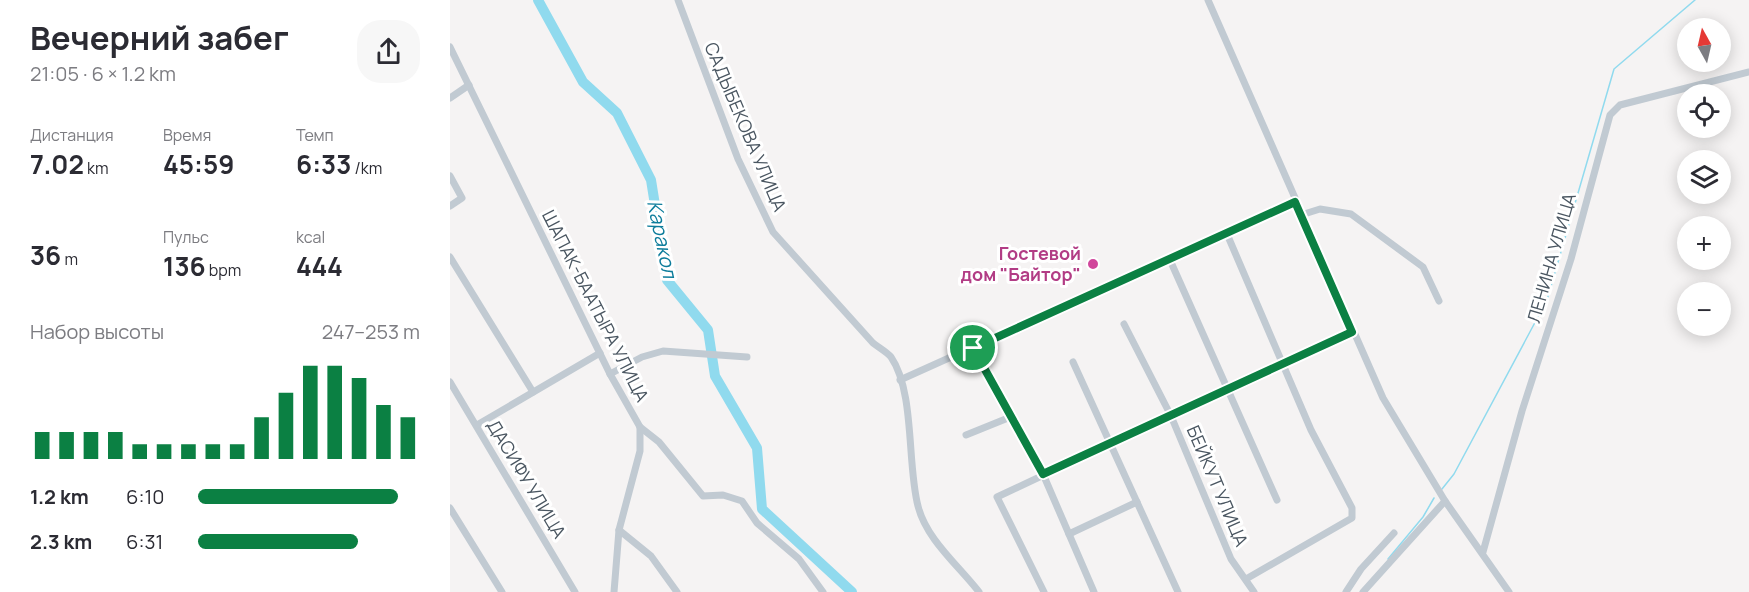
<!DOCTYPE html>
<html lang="ru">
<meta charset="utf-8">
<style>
:root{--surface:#fff;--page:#f7f7f7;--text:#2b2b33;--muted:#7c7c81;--accent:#0b8043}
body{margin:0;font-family:Manrope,sans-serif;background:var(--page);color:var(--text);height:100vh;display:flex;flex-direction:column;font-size:22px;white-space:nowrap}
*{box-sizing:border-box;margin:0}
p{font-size:20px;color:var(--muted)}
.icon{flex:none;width:33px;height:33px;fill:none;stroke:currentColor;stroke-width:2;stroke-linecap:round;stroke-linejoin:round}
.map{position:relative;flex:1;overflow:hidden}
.panel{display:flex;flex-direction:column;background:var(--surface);width:450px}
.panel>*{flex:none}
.needle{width:39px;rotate:352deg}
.controls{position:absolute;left:1227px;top:18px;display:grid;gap:12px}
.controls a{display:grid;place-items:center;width:54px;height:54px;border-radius:50%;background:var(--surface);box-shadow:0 3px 15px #0003;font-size:30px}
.pin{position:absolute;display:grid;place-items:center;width:51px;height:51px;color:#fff;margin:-26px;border:3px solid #fff;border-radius:50%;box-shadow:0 2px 6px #0007}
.round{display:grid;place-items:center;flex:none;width:63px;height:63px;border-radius:24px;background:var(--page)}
.head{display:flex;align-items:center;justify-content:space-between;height:102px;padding:0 30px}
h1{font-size:33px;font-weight:700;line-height:45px}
.stats{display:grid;grid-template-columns:repeat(3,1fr);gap:9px;height:102px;padding:6px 30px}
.stats div{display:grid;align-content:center}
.stats b{font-size:26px;font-weight:700}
.stats small{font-size:16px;font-weight:400}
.stats p{font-size:16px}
.chart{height:168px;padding:12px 30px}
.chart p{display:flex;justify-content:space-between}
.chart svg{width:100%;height:108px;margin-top:6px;stroke:var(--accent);stroke-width:6}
ul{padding:0 30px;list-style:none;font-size:20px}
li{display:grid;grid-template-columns:96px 72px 1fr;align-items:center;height:45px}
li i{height:15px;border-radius:8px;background:var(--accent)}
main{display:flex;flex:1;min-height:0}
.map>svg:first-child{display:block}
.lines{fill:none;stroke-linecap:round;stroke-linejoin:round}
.stream{stroke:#90daee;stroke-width:1.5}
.river{stroke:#90daee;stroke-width:10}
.minor{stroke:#c1cad2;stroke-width:7}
.route-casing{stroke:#fff;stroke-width:12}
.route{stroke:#0b8043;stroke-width:8}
.hotel-dot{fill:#d1479c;stroke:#fff;stroke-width:2}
.labels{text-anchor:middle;stroke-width:6;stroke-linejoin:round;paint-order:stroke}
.street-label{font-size:18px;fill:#4a5661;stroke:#fff}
.hotel-label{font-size:18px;font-weight:bold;fill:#b23c85;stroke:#fff;text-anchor:end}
.water-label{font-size:20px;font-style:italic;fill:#0c7c9b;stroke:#fff}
</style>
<main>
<section class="panel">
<div class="head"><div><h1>Вечерний забег</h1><p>21:05 · 6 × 1.2 km</p></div><a class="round"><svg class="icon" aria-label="share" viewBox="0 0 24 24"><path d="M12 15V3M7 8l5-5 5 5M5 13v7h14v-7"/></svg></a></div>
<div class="stats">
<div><p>Дистанция</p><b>7.02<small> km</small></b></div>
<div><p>Время</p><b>45:59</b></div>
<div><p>Темп</p><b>6:33<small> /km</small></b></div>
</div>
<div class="stats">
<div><b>36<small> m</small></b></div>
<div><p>Пульс</p><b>136<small> bpm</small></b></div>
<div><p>kcal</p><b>444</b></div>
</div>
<div class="chart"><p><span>Набор высоты</span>247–253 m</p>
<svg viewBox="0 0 160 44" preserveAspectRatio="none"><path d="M5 44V33M15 44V33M25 44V33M35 44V33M45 44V38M55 44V38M65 44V38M75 44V38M85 44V38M95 44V27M105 44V17M115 44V6M125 44V6M135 44V11M145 44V22M155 44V27"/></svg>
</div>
<ul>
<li><b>1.2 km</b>6:10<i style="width:90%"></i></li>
<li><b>2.3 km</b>6:31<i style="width:72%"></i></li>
</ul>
</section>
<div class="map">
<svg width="1299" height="592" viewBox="0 0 1299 592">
<rect width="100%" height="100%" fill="#f5f3f3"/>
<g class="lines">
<!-- stream -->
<g class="stream">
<path d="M992 489 1004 474 1097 300 1164 69 1245 0"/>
<path d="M938 559 973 517 984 498"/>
</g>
<!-- river -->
<path class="river" d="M88 0 133 82 167 113 201 180 217 280 258 330 265 376 307 448 312 509 402 592"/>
<!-- minor -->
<g class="minor">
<path d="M228 0 288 159 323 232 423 343C428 347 437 352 441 357 465 392 457 465 468 506 476 539 509 566 529 592"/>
<path d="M758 0 933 398 995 501 1059 592"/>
<path d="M0 47 160 374 190 427V451L169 530 164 592"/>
<path d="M0 98 19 85"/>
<path d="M0 176 12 198 0 206"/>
<path d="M851 215 870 209 901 214 973 267 989 301"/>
<path d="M777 234 861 430 902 508V518L796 579"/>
<path d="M0 257 83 392"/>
<path d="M720 260 827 500"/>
<path d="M674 324 721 416 781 559 804 592"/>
<path d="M523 348 593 474 644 592"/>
<path d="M623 362 728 592"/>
<path d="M160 374 192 357 213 351 297 357"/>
<path d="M450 380 845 202"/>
<path d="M0 382 125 592"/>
<path d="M27 425 150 353"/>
<path d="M190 427 209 442 253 496 273 495 292 501 307 523 349 559 373 592"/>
<path d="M516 435 563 416"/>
<path d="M0 508 52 592"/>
<path d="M169 530 201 556 227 592"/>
<path d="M619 534 687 502"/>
<path d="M1033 552 1072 411 1121 259 1160 115 1170 105 1299 72"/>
<path d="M594 592 547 497 850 354 902 332"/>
<path d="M896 592 911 569 944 533"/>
<path d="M913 592 995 501"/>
</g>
</g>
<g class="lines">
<defs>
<path id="route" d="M845 202 902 332 593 474 523 348Z"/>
</defs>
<!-- route casing -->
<use href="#route" class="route-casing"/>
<!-- route -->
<use href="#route" class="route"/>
</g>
<!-- markers -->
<circle class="hotel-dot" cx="643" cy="264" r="6"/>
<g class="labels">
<!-- street labels -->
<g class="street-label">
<text transform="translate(295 127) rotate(67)" y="6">САДЫБЕКОВА УЛИЦА</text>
<text transform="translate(1102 258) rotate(-74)" y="6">ЛЕНИНА УЛИЦА</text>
<text transform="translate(145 306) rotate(63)" y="6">ШАПАК-БААТЫРА УЛИЦА</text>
<text transform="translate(76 479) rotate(59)" y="6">ДАСИФУ УЛИЦА</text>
<text transform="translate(767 486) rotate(67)" y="6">БЕЙКУТ УЛИЦА</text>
</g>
<!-- hotel labels -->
<g class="hotel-label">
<text x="631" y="260">Гостевой<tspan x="631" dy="21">дом "Байтор"</tspan></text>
</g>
<!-- water labels -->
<g class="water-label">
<text transform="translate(212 239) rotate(78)" y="7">Каракол</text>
</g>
</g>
</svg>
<div class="controls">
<a><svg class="needle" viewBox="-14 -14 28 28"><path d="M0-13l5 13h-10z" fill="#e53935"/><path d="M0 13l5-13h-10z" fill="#7c7c81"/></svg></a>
<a><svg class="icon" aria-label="locate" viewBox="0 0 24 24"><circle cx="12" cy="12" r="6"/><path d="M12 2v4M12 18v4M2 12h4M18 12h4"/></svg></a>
<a><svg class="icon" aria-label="layers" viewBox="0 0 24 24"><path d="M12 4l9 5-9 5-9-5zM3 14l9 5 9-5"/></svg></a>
<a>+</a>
<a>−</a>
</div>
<div class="pin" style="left:523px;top:348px;background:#1e9e55"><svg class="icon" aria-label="arrive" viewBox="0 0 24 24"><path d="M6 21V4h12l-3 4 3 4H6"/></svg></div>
</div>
</main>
